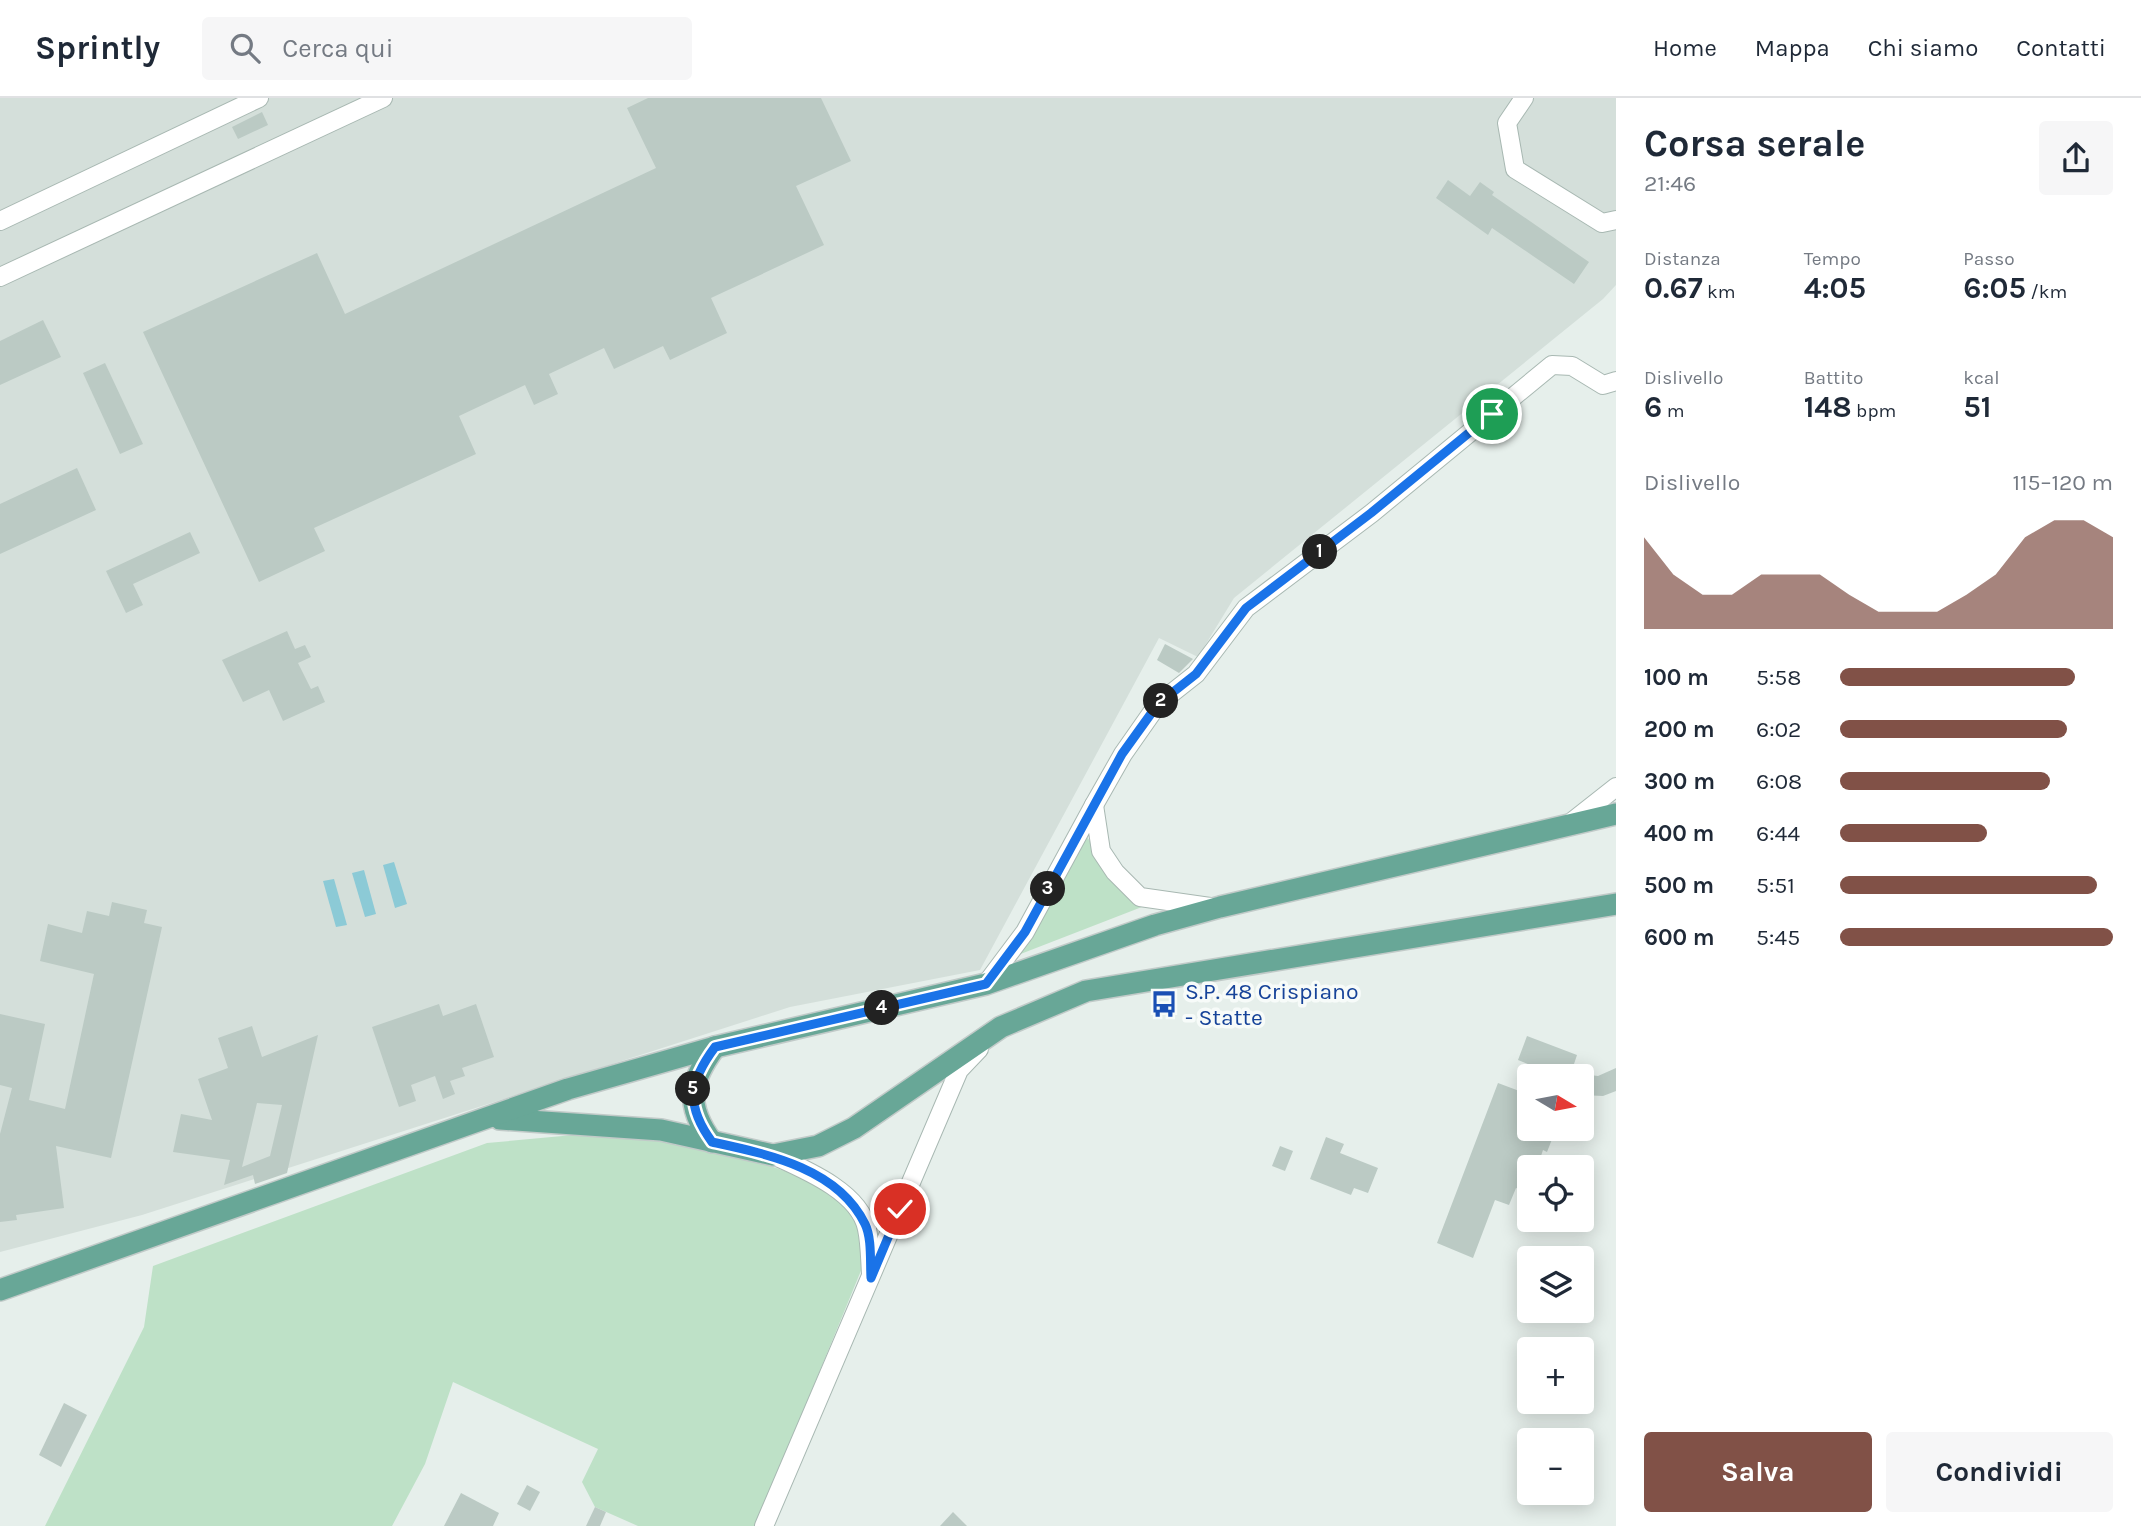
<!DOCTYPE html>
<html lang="it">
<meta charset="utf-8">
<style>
:root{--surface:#fff;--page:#f6f6f7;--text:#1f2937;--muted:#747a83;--line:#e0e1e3;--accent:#815147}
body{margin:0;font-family:Karla,sans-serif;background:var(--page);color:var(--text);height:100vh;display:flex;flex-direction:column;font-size:26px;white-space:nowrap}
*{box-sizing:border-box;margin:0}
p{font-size:23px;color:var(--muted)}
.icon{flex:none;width:38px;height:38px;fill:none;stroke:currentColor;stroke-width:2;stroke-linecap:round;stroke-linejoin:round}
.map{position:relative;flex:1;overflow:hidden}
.details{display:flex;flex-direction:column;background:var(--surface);width:525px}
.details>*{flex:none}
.needle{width:46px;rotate:100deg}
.tools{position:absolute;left:1517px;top:966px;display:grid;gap:14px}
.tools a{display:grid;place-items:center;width:77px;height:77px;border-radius:7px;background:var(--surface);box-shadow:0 4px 18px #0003;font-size:35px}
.pin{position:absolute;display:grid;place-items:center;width:60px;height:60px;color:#fff;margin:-30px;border:4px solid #fff;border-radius:50%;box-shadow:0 2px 7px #0007}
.km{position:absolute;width:35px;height:35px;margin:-18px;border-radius:50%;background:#222;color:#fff;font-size:19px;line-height:35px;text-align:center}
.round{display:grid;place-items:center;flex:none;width:74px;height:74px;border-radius:7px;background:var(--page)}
.head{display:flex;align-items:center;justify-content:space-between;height:119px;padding:0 28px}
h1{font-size:38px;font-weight:700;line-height:52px}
.metrics{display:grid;grid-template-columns:repeat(3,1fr);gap:10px;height:119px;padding:7px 28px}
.metrics div{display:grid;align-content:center}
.metrics b{font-size:30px;font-weight:700}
.metrics small{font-size:19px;font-weight:400}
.metrics p{font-size:19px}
.chart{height:196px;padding:14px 28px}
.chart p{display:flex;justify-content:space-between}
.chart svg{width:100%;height:126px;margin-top:7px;fill:var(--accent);opacity:.7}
.action{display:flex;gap:14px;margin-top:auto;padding:14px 28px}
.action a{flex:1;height:80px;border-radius:7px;background:var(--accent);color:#fff;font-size:28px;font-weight:700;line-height:80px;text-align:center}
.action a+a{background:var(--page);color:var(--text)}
ul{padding:0 28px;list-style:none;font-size:23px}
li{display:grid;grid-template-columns:112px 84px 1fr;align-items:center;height:52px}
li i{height:18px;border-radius:9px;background:var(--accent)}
header{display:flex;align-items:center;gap:42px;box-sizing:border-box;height:98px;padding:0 35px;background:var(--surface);border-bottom:2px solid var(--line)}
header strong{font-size:33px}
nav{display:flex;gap:38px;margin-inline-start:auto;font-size:24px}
.search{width:490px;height:63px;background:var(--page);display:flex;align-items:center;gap:18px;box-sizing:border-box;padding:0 24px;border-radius:7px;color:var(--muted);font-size:26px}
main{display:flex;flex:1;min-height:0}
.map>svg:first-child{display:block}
.built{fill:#d4dfda}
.green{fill:#bee1c7}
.water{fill:#8ccad6}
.building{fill:#bbcac4;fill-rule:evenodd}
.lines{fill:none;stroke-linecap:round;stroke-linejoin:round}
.minor-casing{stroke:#a8b8b2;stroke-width:20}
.major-casing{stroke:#c1cac8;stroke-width:24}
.minor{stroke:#fff;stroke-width:18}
.major{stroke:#68a797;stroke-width:21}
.route-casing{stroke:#fff;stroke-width:14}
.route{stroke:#1a73e8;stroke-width:9}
.labels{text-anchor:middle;stroke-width:7;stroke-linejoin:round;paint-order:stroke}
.transit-label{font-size:23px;fill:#164399;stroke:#f7fbf9;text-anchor:start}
</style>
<header>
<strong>Sprintly</strong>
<div class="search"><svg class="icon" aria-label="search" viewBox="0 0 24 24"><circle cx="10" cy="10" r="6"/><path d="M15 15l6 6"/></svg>Cerca qui</div>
<nav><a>Home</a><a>Mappa</a><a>Chi siamo</a><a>Contatti</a></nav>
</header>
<main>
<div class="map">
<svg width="1616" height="1428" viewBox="0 0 1616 1428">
<rect width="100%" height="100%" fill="#e6efeb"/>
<!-- built -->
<path class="built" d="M0 0H1616V187L1603 201 1234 500 1198 559 1159 540 980 872 790 909 142 1117 0 1154Z"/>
<!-- green -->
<g class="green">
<path d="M1087 739C1094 748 1095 755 1099 765 1106 784 1132 796 1147 807L1018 857Z"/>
<path d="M617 1033C669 1043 832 1070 856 1117 862 1128 864 1146 867 1158L756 1428H638L595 1409 582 1384 598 1351 453 1284 425 1366 392 1428H45L144 1229 153 1168 487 1045Z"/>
</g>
<!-- water -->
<g class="water">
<path d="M394 764 407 806 395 810 383 767Z"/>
<path d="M364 772 376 816 365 819 352 775Z"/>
<path d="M334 781 347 827 336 829 323 783Z"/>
</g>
<!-- building -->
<g class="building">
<path d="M648 0H821L851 63 796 88 824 147 711 200 727 235 670 262 663 248 614 271 604 250 549 276 558 296 534 307 525 287 459 318 476 356 314 430 325 453 259 484 143 234 317 155 345 216 656 70 627 10Z"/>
<path d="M262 14 268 27 238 41 232 29Z"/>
<path d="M1448 82 1470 98 1480 84 1494 94 1492 97 1589 164 1574 186 1492 130 1488 137 1436 100Z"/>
<path d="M43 222 61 259 0 287V243Z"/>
<path d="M105 265 143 346 120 356 83 275Z"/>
<path d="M77 370 96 412 0 456V406Z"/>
<path d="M190 434 200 455 133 486 143 507 126 515 106 473Z"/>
<path d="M287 533 295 551 305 547 311 559 298 565 311 591 318 588 325 604 283 623 269 592 243 604 222 562Z"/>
<path d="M1165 546 1193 561 1179 575 1157 562Z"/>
<path d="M112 804 147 812 144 825 162 829 111 1060 56 1048 64 1110 16 1117 17 1122 0 1124V1036L12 990 0 987V916L45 926 29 1002 65 1011 94 876 40 863 48 826 82 835 87 813 109 818Z"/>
<path d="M439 906 443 918 476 906 494 959 462 970 465 978 450 983 455 996 443 1001 435 978 411 987 416 1003 399 1009 372 929Z"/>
<path d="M252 928 262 959 318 937 287 1075 255 1086 253 1077 224 1087 230 1062 173 1054 181 1016 212 1022 198 981 228 970 218 940ZM257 1005 282 1007 270 1058 242 1069Z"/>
<path d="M1527 938 1577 957 1570 978H1541L1543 972 1518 962Z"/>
<path d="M1616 970V993L1603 998 1582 997V976L1598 978Z"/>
<path d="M1498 985 1530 997V1031H1556L1547 1054 1543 1052 1538 1067 1530 1063V1096L1516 1090 1509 1107 1495 1102 1473 1160 1437 1145Z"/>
<path d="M1326 1039 1344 1046 1340 1055 1378 1070 1368 1095 1354 1090 1351 1097 1310 1081Z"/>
<path d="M1280 1048 1293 1053 1285 1073 1272 1068Z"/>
<path d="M64 1305 87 1317 61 1369 39 1357Z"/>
<path d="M527 1387 540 1394 530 1413 517 1406Z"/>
<path d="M461 1395 499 1415 493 1428H444Z"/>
<path d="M595 1409 606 1414 600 1428H586Z"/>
<path d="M953 1414 967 1428H940Z"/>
</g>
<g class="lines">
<defs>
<g id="minor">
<path d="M1524 0 1507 25 1515 71 1602 125 1616 122"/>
<path d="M0 123 259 0"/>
<path d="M0 179 383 0"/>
<path d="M1094 707 1123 656 1158 606 1196 576 1246 510 1372 415 1552 267 1572 268 1603 287 1616 283"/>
<path d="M1569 726 1616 689"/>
<path d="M986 886 1025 834 1094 707 1101 753 1115 774 1140 799 1210 809"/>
<path d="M773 1057C804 1071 860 1094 867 1131 870 1145 870 1161 871 1176"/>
<path d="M764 1428 959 972 979 951"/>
</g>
<g id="major">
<path d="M500 1021 661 1032 773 1057 818 1048 854 1030 1001 929 1086 893 1616 806"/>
<path d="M712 1044C685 1007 689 984 715 949"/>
<path d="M0 1192 568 991 715 949 986 886 1155 827 1220 809 1616 716"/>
</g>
</defs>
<!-- minor casing -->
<use href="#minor" class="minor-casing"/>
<!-- major casing -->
<use href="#major" class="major-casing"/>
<!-- minor -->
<use href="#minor" class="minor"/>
<!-- major -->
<use href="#major" class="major"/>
</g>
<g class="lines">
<defs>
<path id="route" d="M900 1111 871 1180C870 1164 872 1140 865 1126 838 1070 767 1056 712 1044 685 1007 689 984 715 949L986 886 1025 834 1122 656 1158 606 1196 576 1246 510 1371 415 1492 316"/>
</defs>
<!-- route casing -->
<use href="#route" class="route-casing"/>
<!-- route -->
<use href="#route" class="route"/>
</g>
<!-- icons -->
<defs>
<symbol id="bus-bare" viewBox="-9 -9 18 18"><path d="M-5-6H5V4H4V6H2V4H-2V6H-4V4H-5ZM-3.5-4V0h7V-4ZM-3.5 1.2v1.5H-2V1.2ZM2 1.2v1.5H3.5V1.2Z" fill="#1a4fb4" stroke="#f7fbf9" stroke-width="2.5" paint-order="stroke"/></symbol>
</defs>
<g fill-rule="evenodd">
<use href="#bus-bare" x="1145" y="887" width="38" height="38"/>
</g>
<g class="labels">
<!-- transit labels -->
<g class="transit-label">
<text x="1185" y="901">S.P. 48 Crispiano<tspan x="1185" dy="26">- Statte</tspan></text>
</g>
</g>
</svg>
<div class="tools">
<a><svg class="needle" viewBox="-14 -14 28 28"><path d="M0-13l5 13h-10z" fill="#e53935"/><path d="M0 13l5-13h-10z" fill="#747a83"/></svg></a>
<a><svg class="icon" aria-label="locate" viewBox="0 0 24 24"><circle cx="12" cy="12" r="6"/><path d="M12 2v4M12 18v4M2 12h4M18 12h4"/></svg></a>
<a><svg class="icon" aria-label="layers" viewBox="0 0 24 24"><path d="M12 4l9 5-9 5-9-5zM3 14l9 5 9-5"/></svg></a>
<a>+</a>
<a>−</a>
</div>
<div class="pin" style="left:1492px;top:316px;background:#1e9e55"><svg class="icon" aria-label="arrive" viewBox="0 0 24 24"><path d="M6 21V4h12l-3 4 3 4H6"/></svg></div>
<div class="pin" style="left:900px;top:1111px;background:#d93025"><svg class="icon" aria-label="check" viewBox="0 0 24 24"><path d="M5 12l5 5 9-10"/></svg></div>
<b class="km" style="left:1320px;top:454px">1</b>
<b class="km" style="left:1161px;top:603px">2</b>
<b class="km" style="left:1048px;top:791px">3</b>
<b class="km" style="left:882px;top:910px">4</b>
<b class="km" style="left:693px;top:991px">5</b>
</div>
<section class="details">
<div class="head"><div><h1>Corsa serale</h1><p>21:46</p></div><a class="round"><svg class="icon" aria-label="share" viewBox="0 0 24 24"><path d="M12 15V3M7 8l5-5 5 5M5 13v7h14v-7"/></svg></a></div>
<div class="metrics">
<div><p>Distanza</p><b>0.67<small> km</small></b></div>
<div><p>Tempo</p><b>4:05</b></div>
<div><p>Passo</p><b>6:05<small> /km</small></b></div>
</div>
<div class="metrics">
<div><p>Dislivello</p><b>6<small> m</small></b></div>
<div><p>Battito</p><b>148<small> bpm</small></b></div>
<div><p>kcal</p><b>51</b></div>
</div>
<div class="chart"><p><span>Dislivello</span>115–120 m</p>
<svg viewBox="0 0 160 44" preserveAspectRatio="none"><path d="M0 44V12L10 25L20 32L30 32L40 25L50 25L60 25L70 32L80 38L90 38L100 38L110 32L120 25L130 12L140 6L150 6L160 12V44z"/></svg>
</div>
<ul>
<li><b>100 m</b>5:58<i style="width:86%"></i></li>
<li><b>200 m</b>6:02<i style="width:83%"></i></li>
<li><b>300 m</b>6:08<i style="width:77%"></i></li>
<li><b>400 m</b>6:44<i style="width:54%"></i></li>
<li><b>500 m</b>5:51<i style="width:94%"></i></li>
<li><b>600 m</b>5:45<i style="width:100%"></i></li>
</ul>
<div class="action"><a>Salva</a><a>Condividi</a></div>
</section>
</main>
